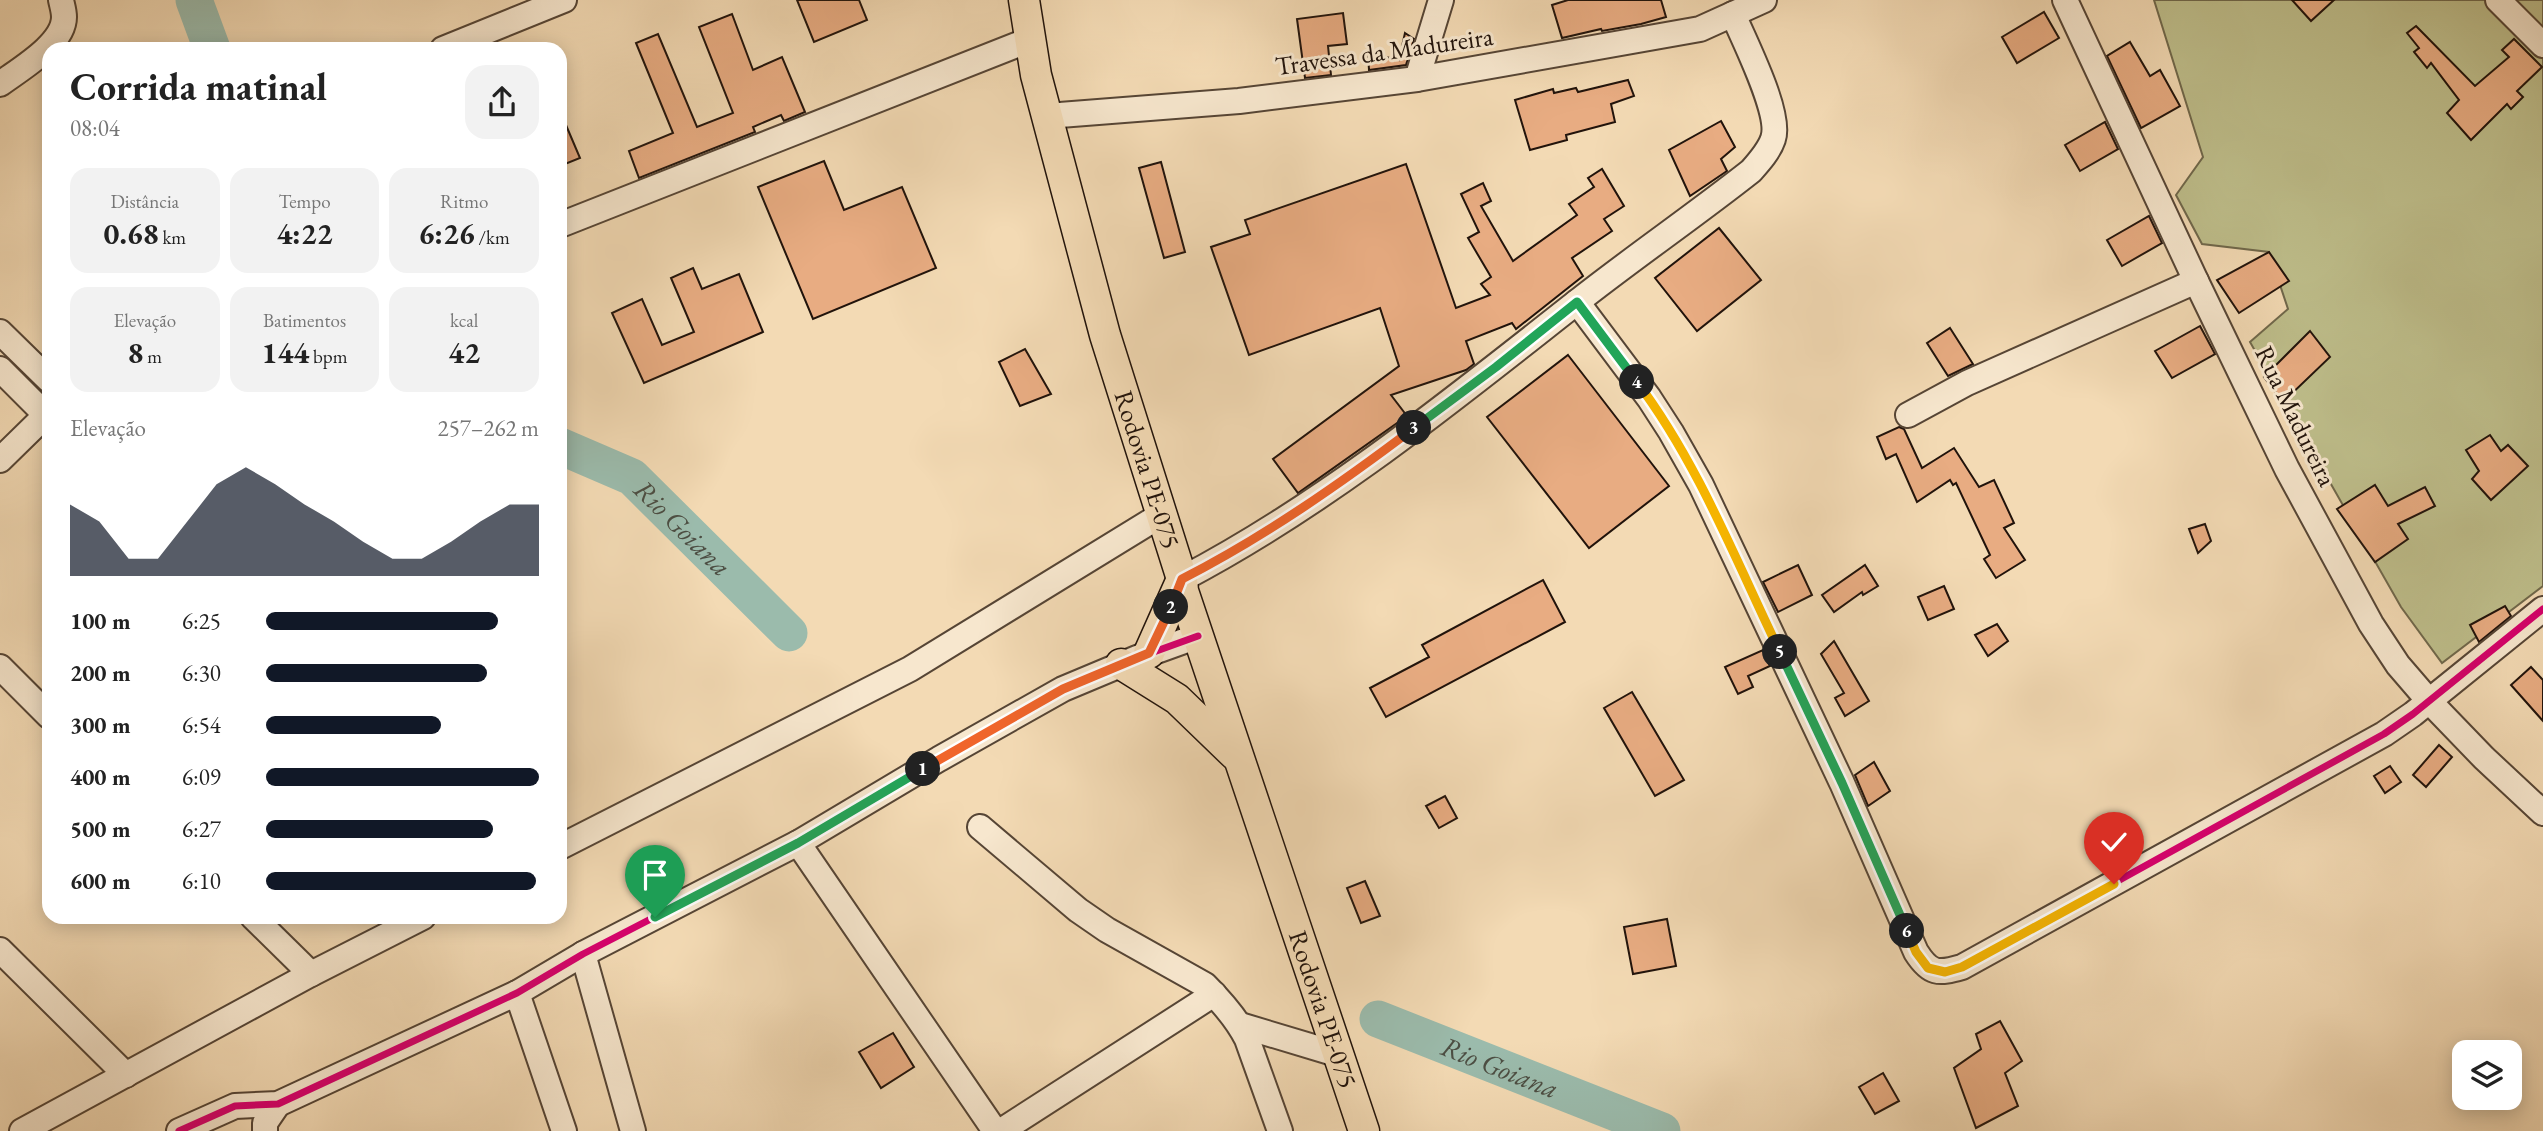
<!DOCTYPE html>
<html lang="pt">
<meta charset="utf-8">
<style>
:root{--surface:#fff;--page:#f2f2f2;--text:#222;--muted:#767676;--accent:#111827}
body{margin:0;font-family:"EB Garamond",serif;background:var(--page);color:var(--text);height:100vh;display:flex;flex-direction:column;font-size:26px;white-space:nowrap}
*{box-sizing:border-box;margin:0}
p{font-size:23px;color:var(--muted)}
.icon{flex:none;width:38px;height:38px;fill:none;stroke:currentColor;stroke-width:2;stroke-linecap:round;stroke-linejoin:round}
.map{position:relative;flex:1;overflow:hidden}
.drawer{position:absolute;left:42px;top:42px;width:525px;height:882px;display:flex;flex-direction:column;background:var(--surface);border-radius:21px;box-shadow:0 4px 18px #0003}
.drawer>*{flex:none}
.buttons{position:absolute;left:2452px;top:1040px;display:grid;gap:14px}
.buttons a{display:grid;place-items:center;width:70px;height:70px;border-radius:14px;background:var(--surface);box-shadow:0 4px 18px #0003;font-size:35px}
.pin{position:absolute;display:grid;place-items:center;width:60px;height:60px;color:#fff;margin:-72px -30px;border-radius:50% 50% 50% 0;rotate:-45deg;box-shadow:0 0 7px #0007}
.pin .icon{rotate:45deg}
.km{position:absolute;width:35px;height:35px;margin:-18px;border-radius:50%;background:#222;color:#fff;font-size:19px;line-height:35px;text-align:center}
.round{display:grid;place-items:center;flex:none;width:74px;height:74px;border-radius:21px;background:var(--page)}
.headline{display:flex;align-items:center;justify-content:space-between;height:119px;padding:0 28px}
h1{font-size:38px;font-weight:700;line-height:52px}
.stats{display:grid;grid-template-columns:repeat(3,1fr);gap:10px;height:119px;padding:7px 28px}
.stats div{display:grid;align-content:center;border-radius:18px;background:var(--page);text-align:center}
.stats b{font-size:30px;font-weight:700}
.stats small{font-size:19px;font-weight:400}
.stats p{font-size:19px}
.chart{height:196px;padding:14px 28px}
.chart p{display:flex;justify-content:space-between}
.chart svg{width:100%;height:126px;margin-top:7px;fill:var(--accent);opacity:.7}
ul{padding:0 28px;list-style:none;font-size:23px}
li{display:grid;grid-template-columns:112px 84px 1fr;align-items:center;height:52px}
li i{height:18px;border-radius:9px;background:var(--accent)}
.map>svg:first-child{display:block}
.green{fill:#bebe8b;stroke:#70684b;stroke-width:2}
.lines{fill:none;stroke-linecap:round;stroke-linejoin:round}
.river{stroke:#9bbbac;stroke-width:37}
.building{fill:#e8ac82;stroke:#21130b;stroke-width:2}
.minor-casing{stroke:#564535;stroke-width:28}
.major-casing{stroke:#21130b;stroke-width:33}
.minor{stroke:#f7e7ce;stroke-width:24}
.major{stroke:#f3dab4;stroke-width:30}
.cycleway-casing{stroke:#f7e7ce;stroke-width:11}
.cycleway{stroke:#d6006c;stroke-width:7}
.split-1-casing{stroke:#fff;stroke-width:14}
.split-2-casing{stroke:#fff;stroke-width:14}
.split-3-casing{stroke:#fff;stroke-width:14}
.split-4-casing{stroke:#fff;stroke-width:14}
.split-5-casing{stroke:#fff;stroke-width:14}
.split-6-casing{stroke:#fff;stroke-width:14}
.split-7-casing{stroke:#fff;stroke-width:14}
.split-1{stroke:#22a559;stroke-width:9}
.split-2{stroke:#f0652b;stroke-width:9}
.split-3{stroke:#f0652b;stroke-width:9}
.split-4{stroke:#22a559;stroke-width:9}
.split-5{stroke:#f5b400;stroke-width:9}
.split-6{stroke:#22a559;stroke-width:9}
.split-7{stroke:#f5b400;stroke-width:9}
.labels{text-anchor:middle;stroke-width:6;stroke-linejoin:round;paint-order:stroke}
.street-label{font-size:26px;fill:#21130b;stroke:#f7e7ce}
.water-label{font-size:28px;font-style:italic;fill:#4c4e43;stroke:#f7e7ce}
</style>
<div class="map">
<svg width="2543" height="1131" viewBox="0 0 2543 1131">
<rect width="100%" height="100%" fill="#f3dab4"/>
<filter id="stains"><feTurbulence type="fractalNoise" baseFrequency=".00286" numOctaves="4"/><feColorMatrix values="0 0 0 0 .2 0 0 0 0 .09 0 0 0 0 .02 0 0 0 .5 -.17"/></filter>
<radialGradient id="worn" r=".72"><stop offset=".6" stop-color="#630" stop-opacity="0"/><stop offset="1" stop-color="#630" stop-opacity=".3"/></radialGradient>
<!-- green -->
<path class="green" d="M2154 0H2543V586L2442 663 2401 607 2250 342 2288 309 2269 252 2202 244 2176 195 2203 157Z"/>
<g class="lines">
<!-- river -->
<g class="river">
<path d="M194 0 212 49"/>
<path id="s1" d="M560 446 632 477 789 633"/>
<path id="s2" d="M1378 1019 1662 1131"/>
</g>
</g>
<!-- building -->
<g class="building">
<path d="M797 0H859L867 20 814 42Z"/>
<path d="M1568 0H1661L1666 17 1641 24 1602 31 1601 29 1562 38 1552 5Z"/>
<path d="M2292 0H2334L2311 21Z"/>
<path d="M2044 12 2059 38 2017 63 2002 37Z"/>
<path d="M1343 13 1347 44 1328 46 1331 75 1305 78 1297 19Z"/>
<path d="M732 14 753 70 782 57 805 112 784 121 781 115 753 127 755 132 639 178 629 151 673 133 636 43 658 34 697 127 733 113 699 27Z"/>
<path d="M2416 26 2475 86 2509 57 2502 50 2514 39 2542 67 2517 91 2523 97 2511 109 2507 104 2471 140 2447 113 2459 100 2431 63 2427 68 2414 52 2419 48 2407 33Z"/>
<path d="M1405 33 1414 39 1406 65 1369 70 1368 53 1399 60Z"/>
<path d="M2130 42 2150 76 2160 70 2180 106 2141 128 2107 56Z"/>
<path d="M1628 80 1634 96 1611 104 1615 122 1566 135 1567 140 1530 150 1515 100 1553 89 1554 93 1576 88 1578 92Z"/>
<path d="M560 111 580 158 560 166Z"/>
<path d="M1721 121 1735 147 1721 159 1727 171 1690 196 1669 150Z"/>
<path d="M2105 122 2118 149 2080 171 2065 145Z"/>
<path d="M824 161 844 210 902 187 936 268 813 319 758 187Z"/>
<path d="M1161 162 1185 252 1164 258 1139 168Z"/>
<path d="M1406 164 1456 308 1490 295 1481 284 1491 277 1468 238 1479 232 1461 194 1483 183 1491 201 1481 206 1513 261 1577 215 1569 204 1594 187 1588 178 1602 169 1624 206 1604 219 1612 231 1572 258 1583 276 1516 329 1512 323 1466 341 1474 364 1466 370 1391 395 1407 416 1298 493 1273 459 1399 366 1380 308 1249 355 1211 247 1250 234 1245 220Z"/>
<path d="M2149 216 2162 243 2122 266 2107 240Z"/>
<path d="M1719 228 1761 280 1697 331 1655 278Z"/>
<path d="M2269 252 2289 281 2239 313 2217 280Z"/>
<path d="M693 268 702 289 739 274 763 332 644 383 612 313 642 299 662 345 694 332 671 278Z"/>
<path d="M2200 326 2215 354 2172 378 2155 351Z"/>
<path d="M1950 328 1973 364 1948 376 1927 343Z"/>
<path d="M2310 331 2330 357 2283 402 2264 377Z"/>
<path d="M1025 349 1051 394 1020 406 999 362Z"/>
<path d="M1568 355 1669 486 1589 548 1487 417Z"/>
<path d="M1899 427 1904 429 1922 468 1954 448 1979 487 1994 480 2014 523 2004 528 2025 560 1996 578 1984 559 1990 555 1956 483 1953 485 1950 480 1917 502 1896 454 1886 459 1877 437Z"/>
<path d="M2490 435 2501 451 2508 445 2528 466 2491 500 2472 479 2479 471 2466 450Z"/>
<path d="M2375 485 2388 506 2425 487 2435 506 2398 524 2408 539 2375 562 2337 509Z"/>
<path d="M2205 524 2211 541 2198 553 2189 529Z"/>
<path d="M1798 565 1812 595 1778 612 1763 582Z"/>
<path d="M1865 565 1878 586 1863 595 1862 592 1834 612 1822 595Z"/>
<path d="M1543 580 1565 622 1386 717 1370 688 1429 657 1422 645Z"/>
<path d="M1944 586 1954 609 1928 620 1918 597Z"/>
<path d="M2505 606 2511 616 2479 642 2470 625Z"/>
<path d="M1997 624 2008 641 1988 656 1975 635Z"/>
<path d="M1834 641 1869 701 1845 716 1835 698 1844 693 1821 654Z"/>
<path d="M1763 650 1770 666 1748 676 1753 687 1738 694 1725 667Z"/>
<path d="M2531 667 2543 680V721L2511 685Z"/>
<path d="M1632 692 1684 780 1655 796 1604 708Z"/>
<path d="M2439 745 2452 757 2426 787 2413 775Z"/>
<path d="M1874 762 1890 791 1868 806 1855 775Z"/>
<path d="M2390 766 2401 782 2385 793 2374 776Z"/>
<path d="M1445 796 1457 818 1439 828 1426 806Z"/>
<path d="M1365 881 1380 916 1361 923 1347 888Z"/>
<path d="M1667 919 1676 966 1633 974 1624 927Z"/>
<path d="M2000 1021 2022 1061 2005 1073 2018 1106 1976 1128 1954 1068 1981 1049 1976 1034Z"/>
<path d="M893 1033 914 1067 881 1088 859 1052Z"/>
<path d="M1883 1073 1899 1101 1875 1114 1859 1087Z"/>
</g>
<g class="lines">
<defs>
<g id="minor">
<path d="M2065 0 2196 281 2287 469 2371 624 2398 665 2429 701 2484 758 2543 813"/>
<path d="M2498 0 2543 45"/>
<path d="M443 49 564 0"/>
<path d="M1417 79 1441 0"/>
<path d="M0 84C20 69 64 44 64 17 64 11 62 5 61 0"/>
<path d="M1047 116 1239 101 1417 79 1700 29 1764 0"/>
<path d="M560 225 1029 40"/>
<path d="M1577 302 1649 398 1671 432 1701 485 1842 783 1916 952C1930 974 1938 974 1962 967L2384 734 2413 714 2543 609"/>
<path d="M0 332 49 380"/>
<path d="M0 369 49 418"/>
<path d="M1908 415 1967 383 2196 281"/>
<path d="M0 460 46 415"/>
<path d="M1182 579C1325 504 1451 401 1577 302 1634 257 1694 216 1751 171 1759 162 1769 151 1773 139 1782 114 1744 41 1733 14"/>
<path d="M0 667 49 716"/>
<path d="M980 827 1078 910 1107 930 1205 985C1221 1001 1237 1019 1247 1039L1280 1131"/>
<path d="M798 843 995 1131"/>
<path d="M560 847 910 669 1161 515"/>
<path d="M253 917 311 974"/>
<path d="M0 950 126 1075"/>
<path d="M583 954 633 1131"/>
<path d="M517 993 564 1131"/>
<path d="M1240 1025 1340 1055"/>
<path d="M22 1131 311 974 423 917"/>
<path d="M179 1131 235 1106 278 1104 517 993 583 954 798 843 939 759 1063 689 1137 658 1198 636"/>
<path d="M265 1131V1123L278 1104"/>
<path d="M1001 1131 1214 994"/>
</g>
<g id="major">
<path id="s3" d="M1024 0 1036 75 1105 335 1182 579 1183 591 1364 1131"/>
<path d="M1149 653 1182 579"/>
<path d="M1121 664 1177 699 1235 755"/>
</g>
</defs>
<!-- minor casing -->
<use href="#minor" class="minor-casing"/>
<!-- major casing -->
<use href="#major" class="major-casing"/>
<!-- minor -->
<use href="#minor" class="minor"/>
<!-- major -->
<use href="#major" class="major"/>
<defs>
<g id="cycleway">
<path d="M1577 302 1649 398 1671 432 1701 485 1842 783 1916 952C1930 974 1938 974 1962 967L2384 734 2413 714 2543 609"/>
<path d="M179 1131 235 1106 278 1104 517 993 583 954 798 843 939 759 1063 689 1137 658 1198 636"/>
</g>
</defs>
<!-- cycleway casing -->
<use href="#cycleway" class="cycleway-casing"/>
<!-- cycleway -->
<use href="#cycleway" class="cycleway"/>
</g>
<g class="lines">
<defs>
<path id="split-1" d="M655 917 798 843 923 769"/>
<path id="split-2" d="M923 769 1063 689 1149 653 1171 607"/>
<path id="split-3" d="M1171 607 1182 579C1264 537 1340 484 1414 428"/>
<path id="split-4" d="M1414 428 1496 367 1577 302 1637 382"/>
<path id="split-5" d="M1637 382C1698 463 1736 561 1780 652"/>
<path id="split-6" d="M1780 652 1842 783 1907 931"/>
<path id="split-7" d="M1907 931 1916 952 1928 968 1945 972 1962 967 2114 884"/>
</defs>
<!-- split-1 casing -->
<use href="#split-1" class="split-1-casing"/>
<!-- split-2 casing -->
<use href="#split-2" class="split-2-casing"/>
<!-- split-3 casing -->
<use href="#split-3" class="split-3-casing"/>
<!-- split-4 casing -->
<use href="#split-4" class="split-4-casing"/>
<!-- split-5 casing -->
<use href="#split-5" class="split-5-casing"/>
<!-- split-6 casing -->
<use href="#split-6" class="split-6-casing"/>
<!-- split-7 casing -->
<use href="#split-7" class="split-7-casing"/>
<!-- split-1 -->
<use href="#split-1" class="split-1"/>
<!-- split-2 -->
<use href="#split-2" class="split-2"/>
<!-- split-3 -->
<use href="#split-3" class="split-3"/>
<!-- split-4 -->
<use href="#split-4" class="split-4"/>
<!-- split-5 -->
<use href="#split-5" class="split-5"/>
<!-- split-6 -->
<use href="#split-6" class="split-6"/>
<!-- split-7 -->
<use href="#split-7" class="split-7"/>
</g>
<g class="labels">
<!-- street labels -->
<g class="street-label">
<text transform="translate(1384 51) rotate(-8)" y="9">Travessa da Madureira</text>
<text transform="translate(2296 416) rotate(64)" y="9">Rua Madureira</text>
<text dy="9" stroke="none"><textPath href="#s3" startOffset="486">Rodovia PE-075</textPath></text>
<text dy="9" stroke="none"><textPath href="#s3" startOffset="1054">Rodovia PE-075</textPath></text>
</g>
<!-- water labels -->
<g class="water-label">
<text dy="10" stroke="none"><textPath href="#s1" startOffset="150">Rio Goiana</textPath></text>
<text dy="10" stroke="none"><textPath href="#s2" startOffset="131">Rio Goiana</textPath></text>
</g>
</g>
<rect width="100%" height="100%" filter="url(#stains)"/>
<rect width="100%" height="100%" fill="url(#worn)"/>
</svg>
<div class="buttons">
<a><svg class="icon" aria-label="layers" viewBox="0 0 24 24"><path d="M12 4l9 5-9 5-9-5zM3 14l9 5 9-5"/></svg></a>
</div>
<div class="pin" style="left:655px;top:917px;background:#1e9e55"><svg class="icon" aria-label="arrive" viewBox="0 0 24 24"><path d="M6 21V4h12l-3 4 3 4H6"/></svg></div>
<div class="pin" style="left:2114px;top:884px;background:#d93025"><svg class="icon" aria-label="check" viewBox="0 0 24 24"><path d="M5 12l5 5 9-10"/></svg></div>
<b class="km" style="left:923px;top:769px">1</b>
<b class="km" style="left:1171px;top:607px">2</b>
<b class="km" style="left:1414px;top:428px">3</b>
<b class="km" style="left:1637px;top:382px">4</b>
<b class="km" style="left:1780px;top:652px">5</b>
<b class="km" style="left:1907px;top:931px">6</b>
<section class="drawer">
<div class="headline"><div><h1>Corrida matinal</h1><p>08:04</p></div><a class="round"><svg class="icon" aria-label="share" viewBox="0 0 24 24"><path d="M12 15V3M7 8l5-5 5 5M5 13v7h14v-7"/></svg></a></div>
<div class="stats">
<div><p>Distância</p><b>0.68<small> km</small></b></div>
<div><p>Tempo</p><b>4:22</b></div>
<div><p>Ritmo</p><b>6:26<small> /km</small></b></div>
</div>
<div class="stats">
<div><p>Elevação</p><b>8<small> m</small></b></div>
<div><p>Batimentos</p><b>144<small> bpm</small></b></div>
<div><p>kcal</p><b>42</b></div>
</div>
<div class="chart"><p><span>Elevação</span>257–262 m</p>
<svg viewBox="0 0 160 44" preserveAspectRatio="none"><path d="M0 44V19L10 25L20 38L30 38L40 25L50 12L60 6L70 12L80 19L90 25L100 32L110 38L120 38L130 32L140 25L150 19L160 19V44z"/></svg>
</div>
<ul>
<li><b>100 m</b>6:25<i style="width:85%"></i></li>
<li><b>200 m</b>6:30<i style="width:81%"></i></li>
<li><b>300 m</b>6:54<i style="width:64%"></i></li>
<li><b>400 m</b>6:09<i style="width:100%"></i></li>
<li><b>500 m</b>6:27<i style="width:83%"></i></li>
<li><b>600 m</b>6:10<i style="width:99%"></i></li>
</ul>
</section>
</div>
